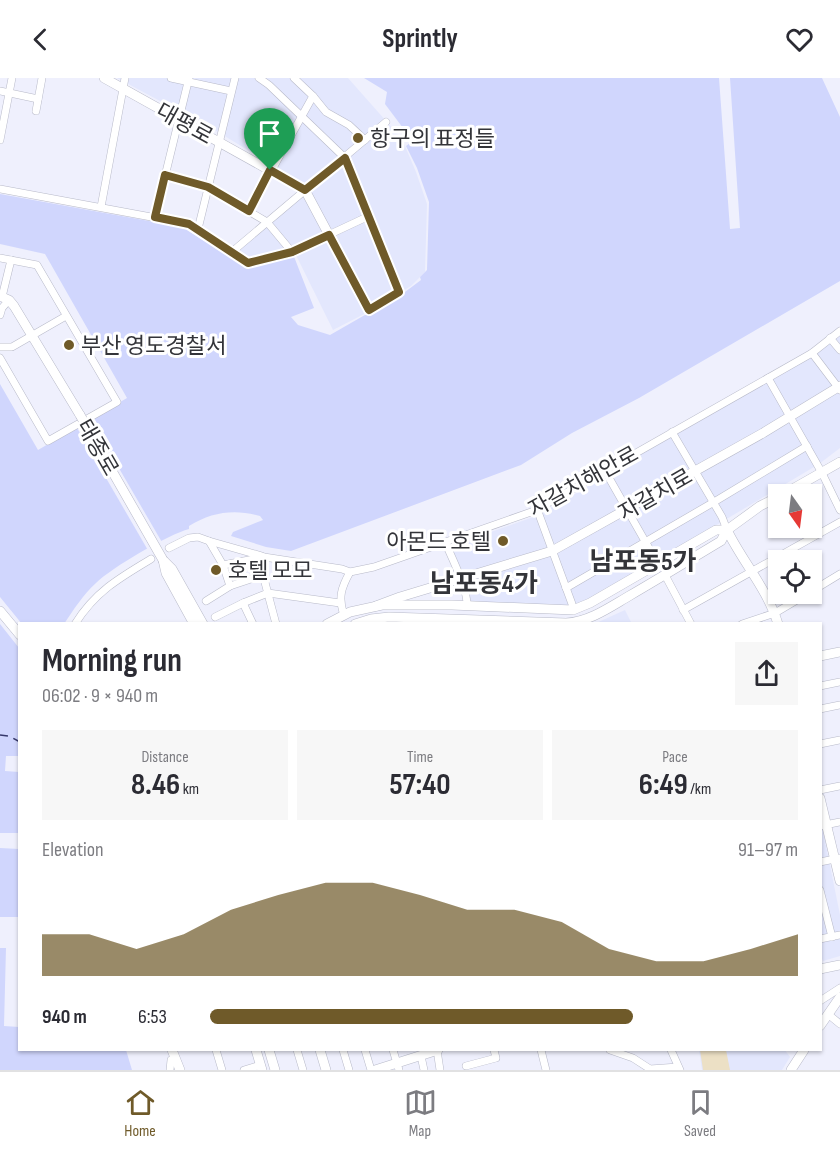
<!DOCTYPE html>
<meta charset="utf-8">
<style>
:root{--surface:#fff;--page:#f7f7f7;--text:#2b2b33;--muted:#7c7c81;--line:#e1e1e2;--accent:#6f5a29}
body{margin:0;font-family:"Sofia Sans Condensed","Noto Sans KR",sans-serif;background:var(--page);color:var(--text);height:100vh;display:flex;flex-direction:column;font-size:22px;white-space:nowrap}
*{box-sizing:border-box;margin:0}
p{font-size:20px;color:var(--muted)}
.icon{flex:none;width:33px;height:33px;fill:none;stroke:currentColor;stroke-width:2;stroke-linecap:round;stroke-linejoin:round}
.map{position:relative;flex:1;overflow:hidden}
.panel{position:absolute;left:18px;top:544px;width:804px;height:429px;display:flex;flex-direction:column;background:var(--surface);border-radius:0px;box-shadow:0 2px 4px #0004}
.panel>*{flex:none}
.needle{width:39px;rotate:166deg}
.fabs{position:absolute;left:768px;top:406px;display:grid;gap:12px}
.fabs a{display:grid;place-items:center;width:54px;height:54px;border-radius:0px;background:var(--surface);box-shadow:0 2px 4px #0004;font-size:30px}
.pin{position:absolute;display:grid;place-items:center;width:51px;height:51px;color:#fff;margin:-62px -26px;border-radius:50% 50% 50% 0;rotate:-45deg;box-shadow:0 0 6px #0007}
.pin .icon{rotate:45deg}
.round{display:grid;place-items:center;flex:none;width:63px;height:63px;border-radius:0px;background:var(--page)}
.head{display:flex;align-items:center;justify-content:space-between;height:102px;padding:0 24px}
h1{font-size:33px;font-weight:700;line-height:45px}
.figures{display:grid;grid-template-columns:repeat(3,1fr);gap:9px;height:102px;padding:6px 24px}
.figures div{display:grid;align-content:center;border-radius:0px;background:var(--page);text-align:center}
.figures b{font-size:30px;font-weight:700}
.figures small{font-size:16px;font-weight:400}
.figures p{font-size:16px}
.chart{height:168px;padding:12px 24px}
.chart p{display:flex;justify-content:space-between}
.chart svg{width:100%;height:108px;margin-top:6px;fill:var(--accent);opacity:.7}
ul{padding:0 24px;list-style:none;font-size:20px}
li{display:grid;grid-template-columns:96px 72px 1fr;align-items:center;height:45px}
li i{height:15px;border-radius:8px;background:var(--accent)}
header{display:flex;justify-content:space-between;align-items:center;height:78px;padding:0 24px;background:var(--surface);font-size:27px;font-weight:700}
.tabs{display:flex;justify-content:space-around;align-items:center;height:84px;border-top:2px solid var(--line);background:var(--surface);font-size:16px;color:var(--muted)}
.tabs a{display:grid;justify-items:center;gap:3px}
.tabs .active{color:var(--accent)}
.map>svg:first-child{display:block}
.built{fill:#e3e7fd}
.green{fill:#ece0c5}
.water{fill:#d0d6fd}
.pier{fill:#eff0fd}
.lines{fill:none;stroke-linecap:round;stroke-linejoin:round}
.ferry{stroke:#36396b;stroke-width:1.5;stroke-dasharray:8 6;stroke-linecap:butt}
.minor-casing{stroke:#b8bac9;stroke-width:8}
.major-casing{stroke:#b8bac9;stroke-width:10}
.minor{stroke:#fff;stroke-width:7}
.major{stroke:#fff;stroke-width:9}
.major-bridge-casing{stroke:#b8bac9;stroke-width:10;stroke-linecap:butt}
.major-bridge{stroke:#fff;stroke-width:9}
.route-casing{stroke:#fff;stroke-width:12}
.route{stroke:#6f5a29;stroke-width:8}
.poi-dot{fill:#6f5a29;stroke:#fff;stroke-width:2}
.labels{text-anchor:middle;stroke-width:6;stroke-linejoin:round;paint-order:stroke}
.street-label{font-size:22px;fill:#333439;stroke:#fff}
.poi-label{font-size:22px;fill:#333439;stroke:#fff;text-anchor:start}
.quarter-label{font-size:26px;font-weight:bold;fill:#333439;stroke:#fff}
</style>
<header><svg class="icon" aria-label="back" viewBox="0 0 24 24"><path d="M15 5l-7 7 7 7"/></svg>Sprintly<svg class="icon" aria-label="heart" viewBox="0 0 24 24"><path d="M12 20l-8-8c-3-5 5-10 8-4 3-6 11-1 8 4z"/></svg></header>
<div class="map">
<svg width="840" height="992" viewBox="0 0 840 992">
<rect width="100%" height="100%" fill="#eff0fd"/>
<!-- built -->
<g class="built">
<path d="M117 0H348L402 61 416 94 427 126 425 194 411 208 370 233 333 252 293 171 291 170 252 182 236 173 296 123 310 112 311 110 218 54Z"/>
<path d="M840 256V370L819 386 656 483 573 530 470 525 451 468 536 438 575 416Z"/>
<path d="M625 532 632 546H594Z"/>
<path d="M820 738 840 837V878L823 883 820 876Z"/>
<path d="M699 972H785L790 979 782 992H702Z"/>
</g>
<!-- green -->
<path class="green" d="M700 972H726L730 992H703Z"/>
<!-- water -->
<g class="water">
<path d="M364 0H719L730 151 740 150 730 0H822L840 39V203L639 320 572 355 521 387 291 473 266 469 231 458 233 454 263 442 260 438C234 431 212 434 189 448V451C169 456 111 490 96 505 83 517 74 531 64 546H20L19 678H6L5 693 19 694V755H0V306L38 372 127 320 45 176 0 166V116L182 149 244 188 293 176 314 230 291 239 298 247 330 257 405 214 421 202 420 199 427 192 429 124 417 90 406 68 410 65 403 50 385 26 387 14Z"/>
<path d="M0 770 19 771V839H0Z"/>
<path d="M0 870H6L4 948 19 949 20 972H126L132 992H0Z"/>
</g>
<!-- pier -->
<g class="pier">
<path d="M91 342 163 466 149 474 77 350Z"/>
<path d="M0 519 22 546H20L19 570 0 546Z"/>
</g>
<g class="lines">
<!-- ferry -->
<path class="ferry" d="M0 657 9 658 20 664"/>
<defs>
<g id="minor">
<path d="M171 0 231 13"/>
<path d="M259 0 269 7 345 80 399 214 369 232"/>
<path d="M294 0 313 18 326 34 349 47 365 62"/>
<path d="M0 13 38 21"/>
<path d="M36 33 42 0"/>
<path d="M0 62 12 0"/>
<path d="M165 97 208 109 267 144 292 174"/>
<path d="M0 111 189 146 248 185 292 174 369 138"/>
<path d="M101 129 125 0"/>
<path d="M249 133 313 18"/>
<path d="M155 139 189 0"/>
<path d="M198 151 235 0"/>
<path d="M233 173 386 44"/>
<path d="M0 180 37 187 117 324 48 363 0 280"/>
<path d="M2 219 11 182"/>
<path d="M0 237 2 230 9 222"/>
<path d="M830 260 840 272"/>
<path d="M0 269H12L66 238"/>
<path d="M812 275 840 312"/>
<path d="M768 300 822 395 840 432"/>
<path d="M672 354 722 439 727 452"/>
<path d="M604 391 658 486"/>
<path d="M537 431 572 526 573 532"/>
<path d="M209 463 262 478"/>
<path d="M445 464C452 480 468 512 467 528"/>
<path d="M169 470 189 460 198 459 209 463 223 487 230 508"/>
<path d="M223 487 264 479 342 491 350 494"/>
<path d="M665 497 691 546"/>
<path d="M566 510 714 424 807 368"/>
<path d="M812 513 840 496"/>
<path d="M206 523 230 508 263 497 276 546"/>
<path d="M243 525 253 546"/>
<path d="M683 532 840 444"/>
<path d="M344 537C338 520 341 510 350 494L374 489 534 433 812 275 840 253"/>
<path d="M215 539 243 525 268 515 340 525"/>
<path d="M75 546C95 514 119 500 151 481"/>
<path d="M742 546 775 535 807 516"/>
<path d="M820 608 840 604"/>
<path d="M820 631 840 627"/>
<path d="M820 666 840 662"/>
<path d="M820 712 840 708"/>
<path d="M820 748 840 744"/>
<path d="M820 784 840 780"/>
<path d="M820 812 832 859"/>
<path d="M820 861 840 857"/>
<path d="M820 923 840 910"/>
<path d="M829 937 840 946"/>
<path d="M216 972 222 992"/>
<path d="M297 972 303 992"/>
<path d="M343 972 349 992"/>
<path d="M365 972 371 992"/>
<path d="M393 972 399 992"/>
<path d="M437 972 440 992"/>
<path d="M541 972 546 992"/>
<path d="M610 972 633 980 650 991 678 989"/>
<path d="M671 972 680 992"/>
<path d="M421 978 424 992"/>
<path d="M466 988 496 980 494 972"/>
<path d="M170 992 171 982"/>
<path d="M244 992 261 987"/>
</g>
<g id="major">
<path d="M104 0 305 112 369 232"/>
<path d="M0 218 9 222 14 228 80 337"/>
<path d="M782 417 840 384"/>
<path d="M727 452C742 483 768 512 778 546"/>
<path d="M163 482 172 491 203 546"/>
<path d="M163 482 166 495 194 546"/>
<path d="M376 528 400 519 552 473 763 355 840 308"/>
<path d="M0 533 20 557"/>
<path d="M327 546 350 534 382 527H452L573 532 590 525 716 452H727"/>
<path d="M355 546 371 541 389 539 566 545C589 544 610 529 629 518 660 500 691 481 721 463L727 452 760 428 778 419"/>
<path d="M820 578 840 574"/>
<path d="M820 720 840 803"/>
<path d="M820 891 840 887"/>
<path d="M820 948 840 919"/>
<path d="M172 972 180 992"/>
<path d="M256 972 262 992"/>
<path d="M269 972 275 992"/>
<path d="M320 972 326 992"/>
<path d="M375 992 438 972"/>
<path d="M791 992 804 972"/>
</g>
</defs>
<!-- minor casing -->
<use href="#minor" class="minor-casing"/>
<!-- major casing -->
<use href="#major" class="major-casing"/>
<!-- minor -->
<use href="#minor" class="minor"/>
<!-- major -->
<use href="#major" class="major"/>
<defs>
<path id="major-bridge" d="M80 337 163 482"/>
</defs>
<!-- major-bridge casing -->
<use href="#major-bridge" class="major-bridge-casing"/>
<!-- major-bridge -->
<use href="#major-bridge" class="major-bridge"/>
</g>
<g class="lines">
<defs>
<path id="route" d="M345 80 399 214 369 232 329 157 292 174 248 185 189 146 155 139 165 97 208 109 249 133 270 92 305 112Z"/>
</defs>
<!-- route casing -->
<use href="#route" class="route-casing"/>
<!-- route -->
<use href="#route" class="route"/>
</g>
<!-- markers -->
<g class="poi-dot">
<circle cx="358" cy="60" r="6"/>
<circle cx="69" cy="267" r="6"/>
<circle cx="503" cy="463" r="6"/>
<circle cx="216" cy="492" r="6"/>
</g>
<g class="labels">
<!-- street labels -->
<g class="street-label">
<text transform="translate(185 45) rotate(29)" y="8">대평로</text>
<text transform="translate(98 369) rotate(60)" y="8">태종로</text>
<text transform="translate(583 403) rotate(-29)" y="8">자갈치해안로</text>
<text transform="translate(655 416) rotate(-30)" y="8">자갈치로</text>
</g>
<!-- poi labels -->
<g class="poi-label">
<text x="370" y="68">항구의 표정들</text>
<text x="81" y="275">부산 영도경찰서</text>
<text x="491" y="471" text-anchor="end">아몬드 호텔</text>
<text x="228" y="500">호텔 모모</text>
</g>
<!-- quarter labels -->
<g class="quarter-label">
<text x="643" y="492">남포동5가</text>
<text x="484" y="514">남포동4가</text>
</g>
</g>
</svg>
<div class="fabs">
<a><svg class="needle" viewBox="-14 -14 28 28"><path d="M0-13l5 13h-10z" fill="#e53935"/><path d="M0 13l5-13h-10z" fill="#7c7c81"/></svg></a>
<a><svg class="icon" aria-label="locate" viewBox="0 0 24 24"><circle cx="12" cy="12" r="6"/><path d="M12 2v4M12 18v4M2 12h4M18 12h4"/></svg></a>
</div>
<div class="pin" style="left:270px;top:92px;background:#1e9e55"><svg class="icon" aria-label="arrive" viewBox="0 0 24 24"><path d="M6 21V4h12l-3 4 3 4H6"/></svg></div>
<section class="panel">
<div class="head"><div><h1>Morning run</h1><p>06:02 · 9 × 940 m</p></div><a class="round"><svg class="icon" aria-label="share" viewBox="0 0 24 24"><path d="M12 15V3M7 8l5-5 5 5M5 13v7h14v-7"/></svg></a></div>
<div class="figures">
<div><p>Distance</p><b>8.46<small> km</small></b></div>
<div><p>Time</p><b>57:40</b></div>
<div><p>Pace</p><b>6:49<small> /km</small></b></div>
</div>
<div class="chart"><p><span>Elevation</span>91–97 m</p>
<svg viewBox="0 0 160 44" preserveAspectRatio="none"><path d="M0 44V27L10 27L20 33L30 27L40 17L50 11L60 6L70 6L80 11L90 17L100 17L110 22L120 33L130 38L140 38L150 33L160 27V44z"/></svg>
</div>
<ul>
<li><b>940 m</b>6:53<i style="width:72%"></i></li>
</ul>
</section>
</div>
<nav class="tabs">
<a class="active"><svg class="icon" aria-label="home" viewBox="0 0 24 24"><path d="M3 11l9-7 9 7M6 9v11h12V9"/></svg>Home</a>
<a><svg class="icon" aria-label="map" viewBox="0 0 24 24"><path d="M3 6l6-2 6 2 6-2v14l-6 2-6-2-6 2zM9 4v14M15 6v14"/></svg>Map</a>
<a><svg class="icon" aria-label="saved" viewBox="0 0 24 24"><path d="M7 4h10v16l-5-4-5 4z"/></svg>Saved</a>
</nav>
